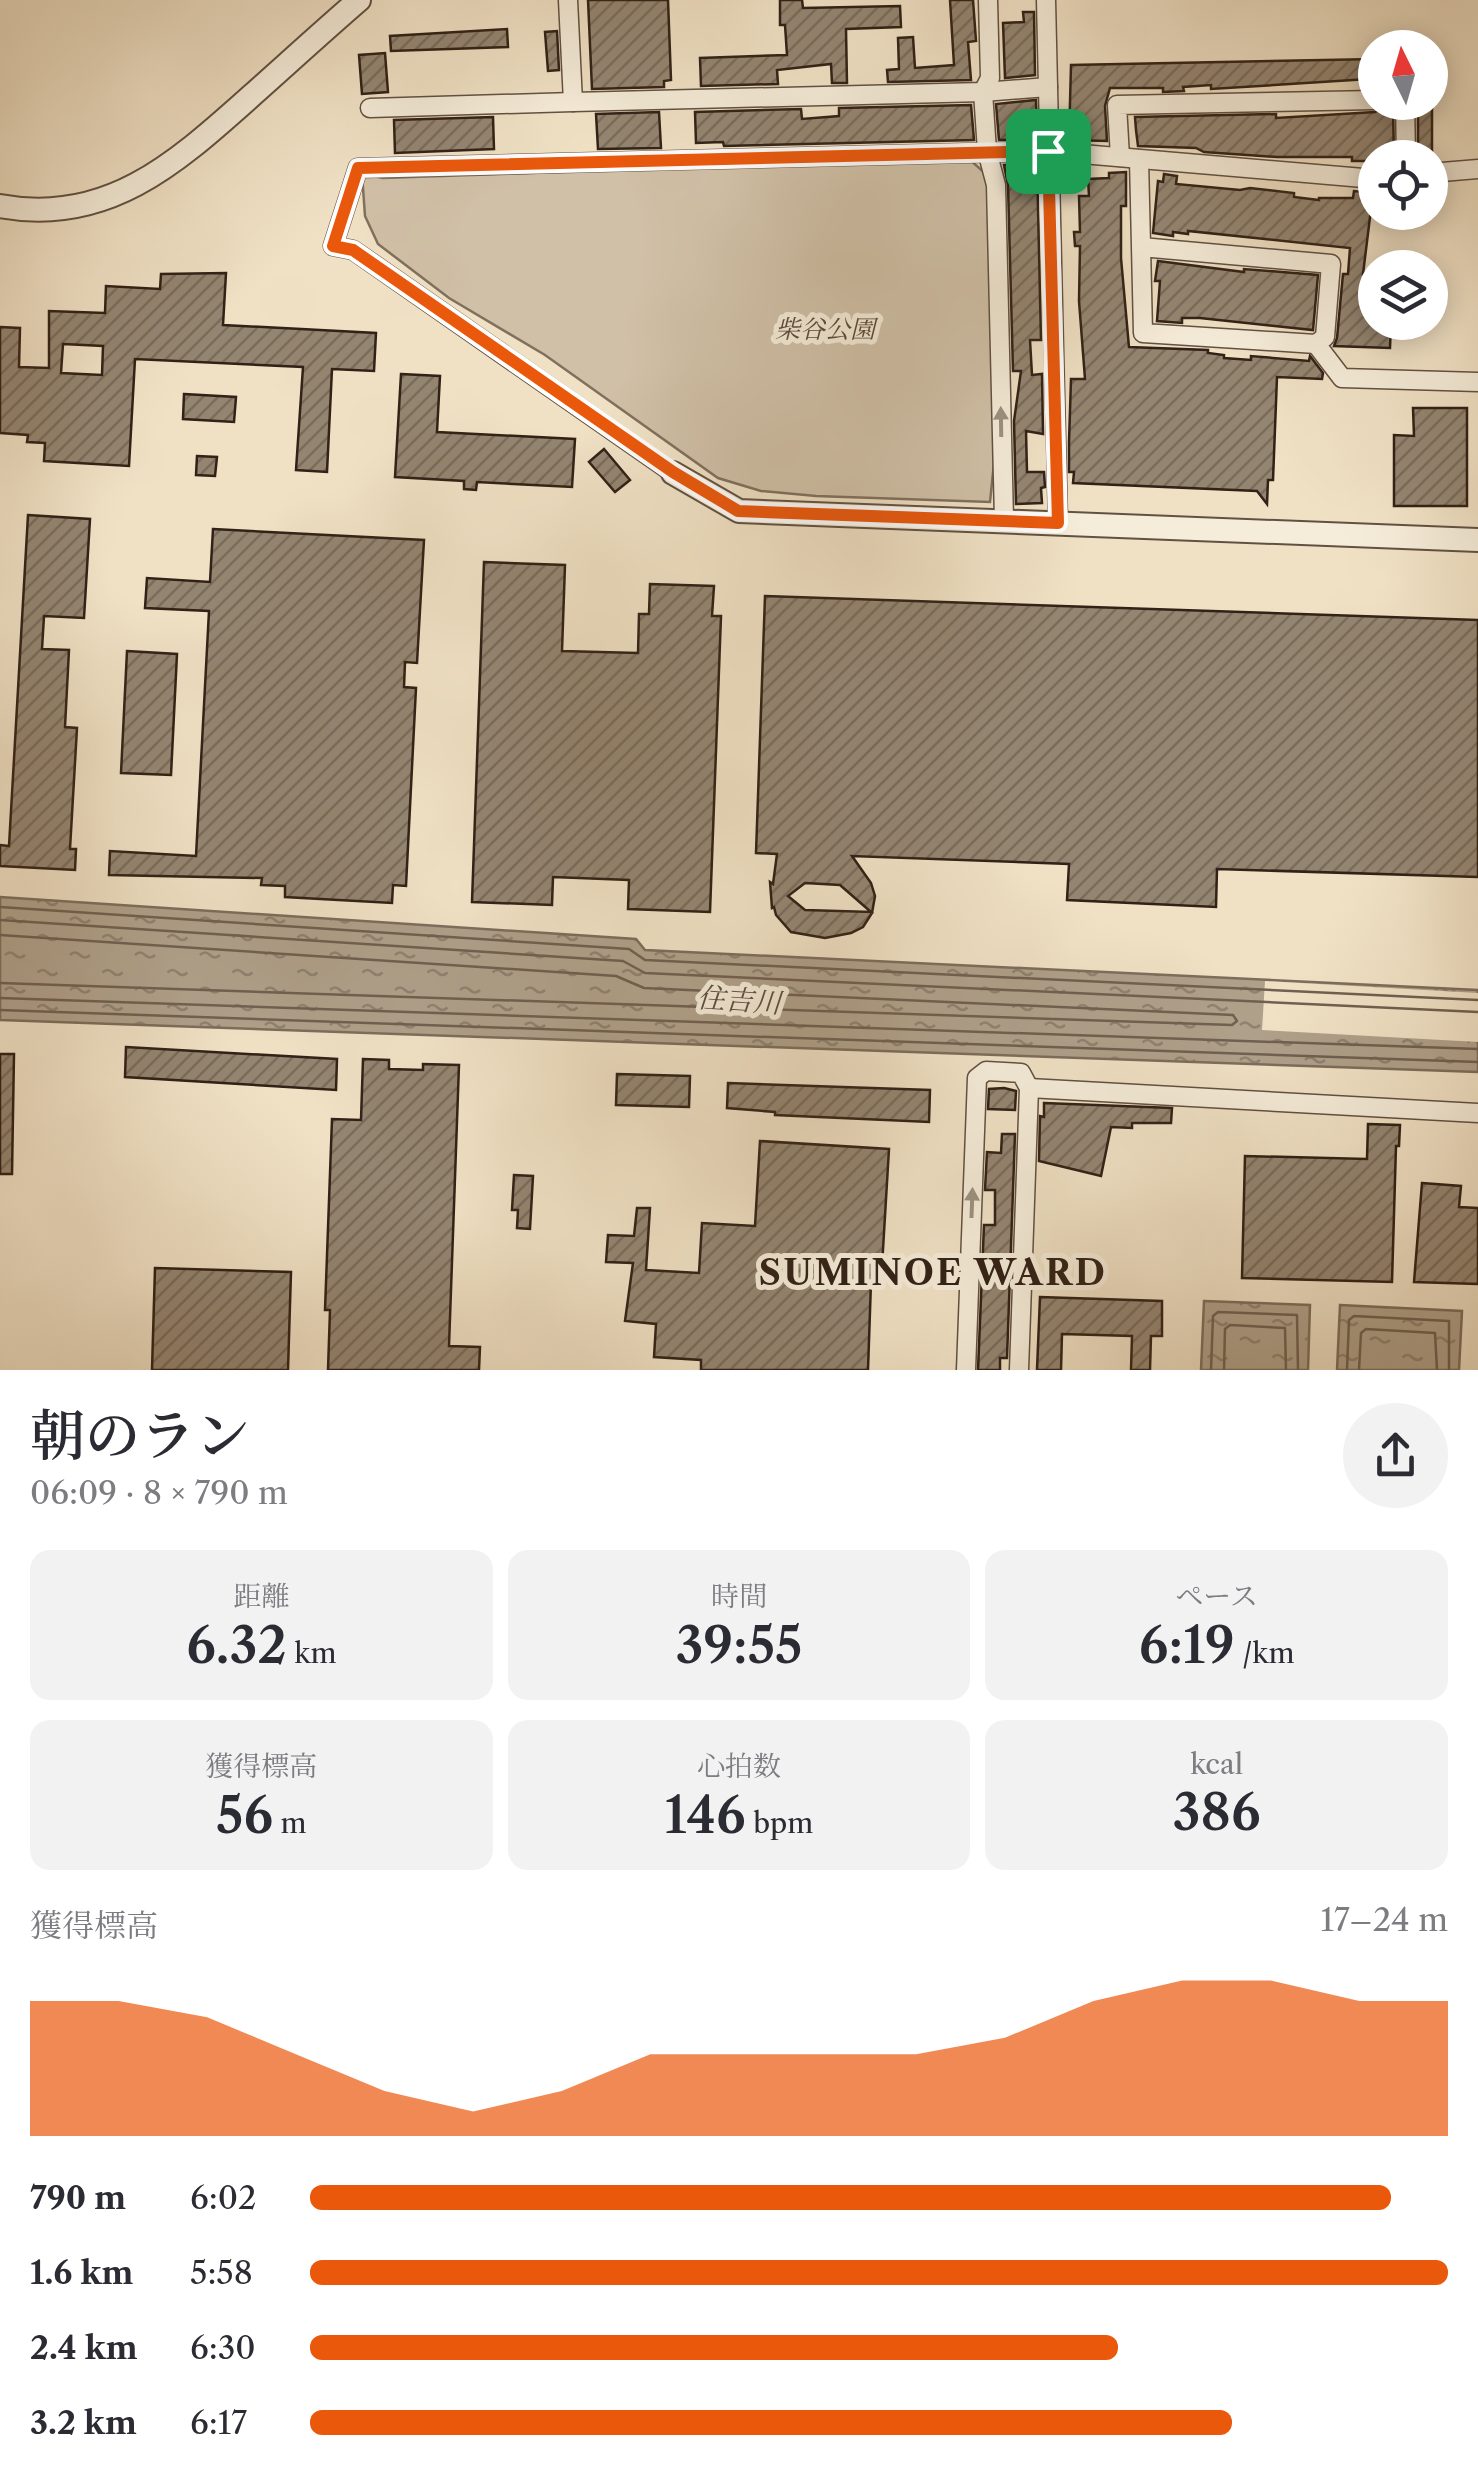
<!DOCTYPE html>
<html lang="ja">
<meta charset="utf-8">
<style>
:root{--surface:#fff;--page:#f2f2f3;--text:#2b2b33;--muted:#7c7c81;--accent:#ea580c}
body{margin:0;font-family:"Libre Caslon Text","Noto Serif JP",serif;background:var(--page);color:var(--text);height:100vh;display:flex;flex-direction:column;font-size:38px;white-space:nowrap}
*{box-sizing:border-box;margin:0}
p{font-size:32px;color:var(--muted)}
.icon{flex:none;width:55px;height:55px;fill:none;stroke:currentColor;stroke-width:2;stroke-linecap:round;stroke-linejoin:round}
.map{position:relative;height:1370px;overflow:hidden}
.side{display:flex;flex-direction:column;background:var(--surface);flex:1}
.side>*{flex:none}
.needle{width:65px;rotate:355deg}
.controls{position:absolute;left:1358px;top:30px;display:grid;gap:20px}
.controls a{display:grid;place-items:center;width:90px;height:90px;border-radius:50%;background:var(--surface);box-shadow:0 5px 25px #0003;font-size:50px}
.pin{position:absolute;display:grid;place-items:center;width:85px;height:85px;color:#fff;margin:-42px;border-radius:20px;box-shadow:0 5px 15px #0006}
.round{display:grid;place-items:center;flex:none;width:105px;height:105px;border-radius:52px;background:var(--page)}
.head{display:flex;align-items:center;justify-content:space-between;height:170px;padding:0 30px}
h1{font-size:55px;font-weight:600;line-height:75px}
.figures{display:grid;grid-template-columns:repeat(3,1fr);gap:15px;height:170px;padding:10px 30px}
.figures div{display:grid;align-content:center;border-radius:20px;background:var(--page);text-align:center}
.figures b{font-size:50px;font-weight:600}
.figures small{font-size:28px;font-weight:400}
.figures p{font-size:28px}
.chart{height:280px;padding:20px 30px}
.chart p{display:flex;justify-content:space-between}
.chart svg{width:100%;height:180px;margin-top:10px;fill:var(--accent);opacity:.7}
ul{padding:0 30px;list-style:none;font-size:32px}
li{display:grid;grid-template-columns:160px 120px 1fr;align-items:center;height:75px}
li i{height:25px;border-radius:12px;background:var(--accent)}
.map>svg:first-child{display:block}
.park{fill:#d0c0a7;stroke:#80705e;stroke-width:2.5}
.water{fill:url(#water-ripples);stroke:#7d6d5c;stroke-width:2.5}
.pier{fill:#f0e1c5}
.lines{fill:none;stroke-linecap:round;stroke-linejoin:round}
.shore{stroke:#706050;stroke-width:2.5}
.building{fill:url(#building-hatch);stroke:#312116;stroke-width:2.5;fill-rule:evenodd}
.minor-casing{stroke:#615142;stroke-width:21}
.tertiary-casing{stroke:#615142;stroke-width:26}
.minor{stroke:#f5ecd9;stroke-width:18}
.tertiary{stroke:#f5ecd9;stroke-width:22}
.oneway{fill:#9d9181}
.route-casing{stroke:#fff;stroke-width:20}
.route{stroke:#ea580c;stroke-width:12}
.labels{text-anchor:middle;stroke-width:10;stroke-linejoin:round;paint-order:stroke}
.park-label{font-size:25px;font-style:italic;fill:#59493a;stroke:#f5ecd9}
.water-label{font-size:28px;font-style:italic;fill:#5d4d3f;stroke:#f5ecd9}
.district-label{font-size:35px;font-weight:bold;letter-spacing:2.5px;fill:#312116;stroke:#f5ecd9}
</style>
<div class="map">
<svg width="1478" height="1370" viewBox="0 0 1478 1370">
<defs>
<pattern id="water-ripples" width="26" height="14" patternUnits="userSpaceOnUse" patternTransform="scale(2.5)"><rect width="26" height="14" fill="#afa08a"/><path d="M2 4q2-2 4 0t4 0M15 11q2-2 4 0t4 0" fill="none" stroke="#8f8270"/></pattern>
<pattern id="building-hatch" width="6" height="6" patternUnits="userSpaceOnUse" patternTransform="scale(2.5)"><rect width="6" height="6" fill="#948571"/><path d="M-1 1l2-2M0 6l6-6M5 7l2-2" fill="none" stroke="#796c5c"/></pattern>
</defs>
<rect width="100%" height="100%" fill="#f0e1c5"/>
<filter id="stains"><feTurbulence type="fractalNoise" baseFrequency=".002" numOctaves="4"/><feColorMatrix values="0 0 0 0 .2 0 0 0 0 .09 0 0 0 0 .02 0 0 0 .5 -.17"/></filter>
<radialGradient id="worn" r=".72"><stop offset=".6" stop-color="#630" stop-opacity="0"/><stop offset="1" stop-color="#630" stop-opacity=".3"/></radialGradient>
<!-- park -->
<path class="park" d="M968 158 987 175 990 202 994 463 990 502 816 496 761 491 718 478 545 355 449 298 378 244 365 216 362 174 383 178Z"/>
<!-- water -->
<g class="water">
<path d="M0 897 636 939 645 950 1478 990V1072L0 1020Z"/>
<path d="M1204 1301 1310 1305 1308 1370H1201Z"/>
<path d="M1340 1305 1462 1311 1459 1370H1337Z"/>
</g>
<!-- pier -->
<path class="pier" d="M1265 981 1478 993V1042L1262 1030Z"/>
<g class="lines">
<!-- shore -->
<g class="shore">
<path d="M0 907 629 949 645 960 1478 1000"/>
<path d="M0 920 623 961 645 973 1478 1012"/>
<path d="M0 935 616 976 644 988 1233 1015 1237 1021 1232 1025 0 983"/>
<path d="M0 998 1478 1049"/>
<path d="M0 1010 1478 1062"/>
<path d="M1211 1370 1213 1316 1218 1312 1297 1315 1298 1370"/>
<path d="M1224 1370 1225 1329 1230 1325 1285 1328 1286 1370"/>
<path d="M1347 1370 1349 1320 1354 1316 1449 1321V1370"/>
<path d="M1359 1370 1361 1333 1366 1329 1435 1333 1437 1370"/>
</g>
</g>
<!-- building -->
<g class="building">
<path d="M588 0H668L671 80 664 81V87L592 89Z"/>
<path d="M780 0H802L803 8 900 6 901 27 846 29 847 83H832L831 64 777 70 778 84 701 86 700 58 787 55 785 25H780Z"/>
<path d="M950 0H973L976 41 968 42 971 80 888 82 887 70 899 69 898 38 913 37 915 68 954 65Z"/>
<path d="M1023 12H1034L1035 75 1005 78 1003 23 1024 22Z"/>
<path d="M507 29 508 47 391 51 390 36Z"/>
<path d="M557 31 559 70 548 71 545 32Z"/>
<path d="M385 53 388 92 362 94 359 55Z"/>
<path d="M1375 59V77L1369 79 1211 89V85L1183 87 1184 91 1163 92V88H1110L1105 106 1107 141 1069 140 1071 65Z"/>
<path d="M1036 100 1037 139 999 140 996 104Z"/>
<path d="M1432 104V151L1418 152V105Z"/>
<path d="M971 105 974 140 724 146 723 142 696 143 695 112 801 109 802 119 839 116V108Z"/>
<path d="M1385 107H1393L1394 158H1375V161H1352V157H1277L1204 152 1196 148 1138 146 1136 130 1135 117 1276 114V118L1375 112Z"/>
<path d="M659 112 661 148 598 149 596 114Z"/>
<path d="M493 117 494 149 395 153 394 120Z"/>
<path d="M1037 164 1041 340H1030L1032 375 1042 374 1043 434 1026 431 1027 472H1044L1045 487 1041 488 1042 503 1016 504 1014 421 1021 371H1013L1008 185 1004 165Z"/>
<path d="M1126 172V206H1121V258L1129 347 1208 350V353L1224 355V358L1251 360V356L1309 361 1310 356 1323 373 1322 379 1277 377 1273 480H1268L1267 504 1257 491 1073 483 1074 472H1069V442L1071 379H1085L1079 301 1080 246H1075L1074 232H1080L1079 196H1089L1088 179 1109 178V173Z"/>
<path d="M1164 174 1177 176 1176 184 1240 190 1250 188 1294 193V197L1319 200V198H1353L1354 191 1373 193 1363 274H1375V322H1391L1390 348 1334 346 1337 338 1343 274H1348L1350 248 1188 231V234L1173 232V236L1153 233 1158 181 1163 182Z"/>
<path d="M1158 261 1244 272V269L1318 275 1313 330 1200 318H1182V323L1157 321 1160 281H1155Z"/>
<path d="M226 273 223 325 376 333 374 371 332 369 327 472 296 470 303 367 135 359 129 466 44 461 45 443 27 442 28 435 0 433V327L20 328 19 367 49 368V311L105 313 106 286 160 289 161 274ZM63 344 103 346 102 375 61 373Z"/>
<path d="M401 374 440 376 437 432 575 439 572 487 477 482 476 490 464 489V481L395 477Z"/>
<path d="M184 394 236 397 234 422 183 419Z"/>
<path d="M1413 408H1467V506H1394V435L1414 436Z"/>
<path d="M604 449 630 480 615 492 589 462Z"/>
<path d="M197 456 217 457 215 476 196 475Z"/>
<path d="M28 515 90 519 84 618 44 616 42 649 69 650 65 727 77 728 70 849H76L75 870 0 866V845L9 846Z"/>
<path d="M213 529 424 540 417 663 405 662 404 687 416 688 406 886 393 885 392 903 285 897V886L261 885 262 878 109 875 110 851 196 856 209 611 145 608 147 578 210 582Z"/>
<path d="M484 562 565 565 562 651 638 653 639 614H649L650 584 714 586 712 616H721L710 912 628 909 629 880 553 877 552 905 472 902Z"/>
<path d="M765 596 1478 620V877L1217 869 1216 907 1067 900 1069 864 852 856 871 883 875 896 872 913 863 927 851 933 825 938 791 932 776 915 774 907 772 908 770 882 773 884 777 854 756 853ZM805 883 840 885 871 912 805 910 788 896Z"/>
<path d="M127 651 177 654 171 775 121 773Z"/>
<path d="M126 1047 337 1059 336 1090 125 1077Z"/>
<path d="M0 1054H14L12 1174H0Z"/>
<path d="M363 1059 389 1060V1069L423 1070V1064L459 1065 449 1346 480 1347 479 1370H328L330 1310H325L332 1119 361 1120Z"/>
<path d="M617 1074 690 1076 689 1107 616 1105Z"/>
<path d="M728 1083 930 1090 929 1122 775 1115V1112L727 1108Z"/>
<path d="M1004 1088 1016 1091 1015 1110 988 1109 989 1089Z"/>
<path d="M1044 1103 1172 1108 1171 1123H1132V1128L1111 1127 1101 1176 1039 1161 1040 1116 1044 1117Z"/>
<path d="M1368 1124 1400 1125 1399 1146H1396L1392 1282 1242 1278 1245 1156 1367 1159Z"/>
<path d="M1002 1134H1015L1007 1358H1000V1370H978L984 1225H995V1190H985L987 1152 1001 1153Z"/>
<path d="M760 1141 889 1149 881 1283 871 1282 868 1370H701V1360L654 1357 656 1324 625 1321 633 1263 606 1262 608 1235 634 1236 637 1208H650L646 1270 699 1273 702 1223 755 1226Z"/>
<path d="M514 1175 533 1176 530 1229 517 1228 518 1210H512Z"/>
<path d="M1422 1183 1461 1186 1459 1207 1478 1208V1284L1414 1282Z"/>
<path d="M155 1268 291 1272 288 1370H152Z"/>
<path d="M1040 1297 1162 1301V1336H1151L1150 1370H1131L1132 1336 1062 1334 1061 1370H1037Z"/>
</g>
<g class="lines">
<defs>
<g id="minor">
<path d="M568 0 573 102 983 92 1048 87"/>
<path d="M988 0 990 78 983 92 987 151 996 185 1004 520"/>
<path d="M1046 0 1058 523"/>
<path d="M1405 102 1406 158"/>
<path d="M370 108 573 102"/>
<path d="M1120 157 1117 105 1375 100"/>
<path d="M1139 159 1143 333 1316 344 1325 337 1331 264 1141 247"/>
<path d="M1430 173 1478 169"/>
<path d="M1316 344 1342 378 1478 382"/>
<path d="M673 473 353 250 333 246 358 168 1047 151 1375 179"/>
<path d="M1029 1088 1478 1113"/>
<path d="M966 1370 977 1078 986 1071 1021 1073 1029 1088 1019 1370"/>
</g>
<g id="tertiary">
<path d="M0 206C107 226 176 163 250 97 286 65 322 32 359 0"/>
<path d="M673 473 739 511 1478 540"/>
</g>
</defs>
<!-- minor casing -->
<use href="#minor" class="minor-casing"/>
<!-- tertiary casing -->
<use href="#tertiary" class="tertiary-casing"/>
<!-- minor -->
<use href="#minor" class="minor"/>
<!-- tertiary -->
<use href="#tertiary" class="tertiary"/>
</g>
<!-- one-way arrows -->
<defs><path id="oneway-solid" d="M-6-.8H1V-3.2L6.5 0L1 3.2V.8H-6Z" transform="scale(2.5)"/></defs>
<g class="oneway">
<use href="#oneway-solid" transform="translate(1001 422) rotate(-91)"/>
<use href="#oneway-solid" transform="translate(972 1203) rotate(-88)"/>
</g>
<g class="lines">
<defs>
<path id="route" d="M1048 151 1058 523 738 511 673 472 353 250 333 246 358 168Z"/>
</defs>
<!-- route casing -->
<use href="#route" class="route-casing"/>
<!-- route -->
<use href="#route" class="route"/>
</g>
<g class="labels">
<!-- park labels -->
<g class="park-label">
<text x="825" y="338">柴谷公園</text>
</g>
<!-- water labels -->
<g class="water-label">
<text transform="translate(739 1000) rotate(4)" y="10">住吉川</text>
</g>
<!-- district labels -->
<g class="district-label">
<text x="933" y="1285">SUMINOE WARD</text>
</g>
</g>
<rect width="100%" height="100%" filter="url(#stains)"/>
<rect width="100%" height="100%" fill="url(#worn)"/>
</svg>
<div class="controls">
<a><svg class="needle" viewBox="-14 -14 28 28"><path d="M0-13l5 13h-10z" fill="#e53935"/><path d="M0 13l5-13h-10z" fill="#7c7c81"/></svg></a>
<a><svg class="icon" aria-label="locate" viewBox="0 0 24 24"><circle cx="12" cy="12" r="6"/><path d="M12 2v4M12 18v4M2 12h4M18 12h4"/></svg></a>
<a><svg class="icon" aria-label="layers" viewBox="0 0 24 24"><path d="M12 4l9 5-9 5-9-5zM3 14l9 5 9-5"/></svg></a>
</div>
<div class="pin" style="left:1048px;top:151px;background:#1e9e55"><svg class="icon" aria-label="arrive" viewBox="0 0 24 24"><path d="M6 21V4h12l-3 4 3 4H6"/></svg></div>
</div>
<section class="side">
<div class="head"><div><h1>朝のラン</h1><p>06:09 · 8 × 790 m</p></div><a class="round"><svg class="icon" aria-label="share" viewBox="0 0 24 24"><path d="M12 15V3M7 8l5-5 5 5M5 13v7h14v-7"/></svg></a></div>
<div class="figures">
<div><p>距離</p><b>6.32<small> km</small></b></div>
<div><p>時間</p><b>39:55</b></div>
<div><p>ペース</p><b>6:19<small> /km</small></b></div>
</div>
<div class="figures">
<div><p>獲得標高</p><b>56<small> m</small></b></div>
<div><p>心拍数</p><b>146<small> bpm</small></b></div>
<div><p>kcal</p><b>386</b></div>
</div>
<div class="chart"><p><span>獲得標高</span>17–24 m</p>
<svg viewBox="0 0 160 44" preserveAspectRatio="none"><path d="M0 44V11L10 11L20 15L30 24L40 33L50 38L60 33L70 24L80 24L90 24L100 24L110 20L120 11L130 6L140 6L150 11L160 11V44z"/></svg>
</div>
<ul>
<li><b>790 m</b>6:02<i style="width:95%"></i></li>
<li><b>1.6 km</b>5:58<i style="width:100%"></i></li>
<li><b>2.4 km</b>6:30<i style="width:71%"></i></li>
<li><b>3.2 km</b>6:17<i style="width:81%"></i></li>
</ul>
</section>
